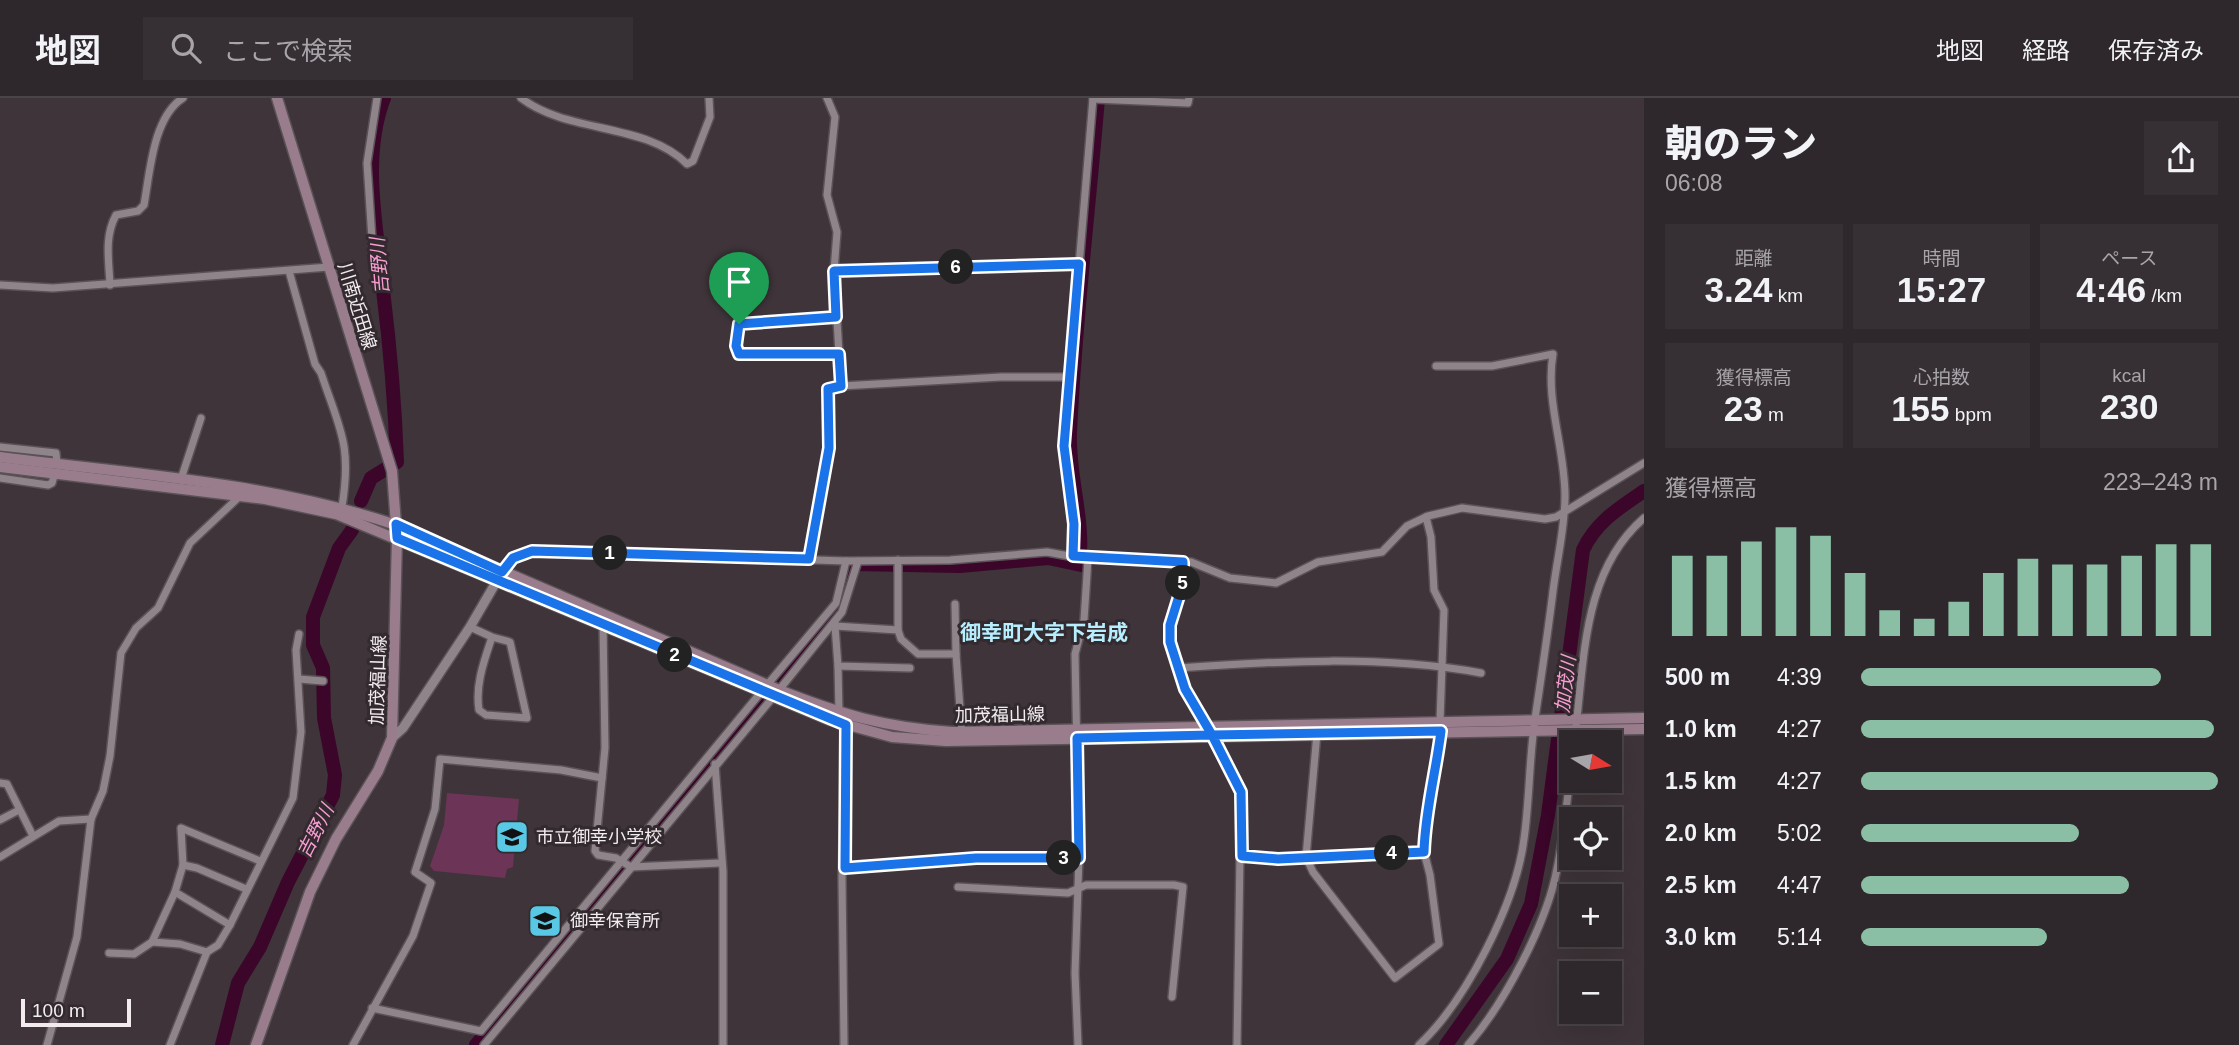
<!DOCTYPE html>
<html lang="ja">
<meta charset="utf-8">
<style>
:root{--surface:#2e272b;--page:#362f33;--text:#f1f3f6;--muted:#a7a5a9;--line:#494447;--accent:#8abfa5}
body{margin:0;font-family:Helvetica,"Noto Sans JP",sans-serif;background:var(--page);color:var(--text);height:100vh;display:flex;flex-direction:column;font-size:26px;white-space:nowrap}
*{box-sizing:border-box;margin:0}
p{font-size:23px;color:var(--muted)}
.icon{flex:none;width:38px;height:38px;fill:none;stroke:currentColor;stroke-width:2;stroke-linecap:round;stroke-linejoin:round}
.map{position:relative;flex:1;overflow:hidden}
.details{display:flex;flex-direction:column;background:var(--surface);width:595px}
.details>*{flex:none}
.needle{width:46px;rotate:101deg}
.controls{position:absolute;left:1559px;top:632px;display:grid;gap:14px}
.controls a{display:grid;place-items:center;width:63px;height:63px;border-radius:0px;background:var(--surface);box-shadow:0 7px 28px #0002,0 0 0 2px var(--line);font-size:35px}
.scale{position:absolute;left:21px;bottom:18px;width:110px;box-sizing:border-box;padding-left:7px;border:4px solid #f2ecef;border-top:0;font-size:19px;line-height:24px;white-space:nowrap;color:#f2ecef;-webkit-text-stroke:5px #332a2f;paint-order:stroke}
.pin{position:absolute;display:grid;place-items:center;width:60px;height:60px;color:#fff;margin:-72px -30px;border-radius:50% 50% 50% 0;rotate:-45deg;box-shadow:0 0 7px #0007}
.pin .icon{rotate:45deg}
.km{position:absolute;width:35px;height:35px;margin:-18px;border-radius:50%;background:#222;color:#fff;font-size:19px;line-height:35px;text-align:center}
.round{display:grid;place-items:center;flex:none;width:74px;height:74px;border-radius:0px;background:var(--page)}
.overview{display:flex;align-items:center;justify-content:space-between;height:119px;padding:0 21px}
h1{font-size:38px;font-weight:800;line-height:52px}
.metrics{display:grid;grid-template-columns:repeat(3,1fr);gap:10px;height:119px;padding:7px 21px}
.metrics div{display:grid;align-content:center;border-radius:0px;background:var(--page);text-align:center}
.metrics b{font-size:35px;font-weight:800}
.metrics small{font-size:19px;font-weight:400}
.metrics p{font-size:19px}
.chart{height:196px;padding:14px 21px}
.chart p{display:flex;justify-content:space-between}
.chart svg{width:100%;height:126px;margin-top:7px;stroke:var(--accent);stroke-width:6}
ul{padding:0 21px;list-style:none;font-size:23px}
li{display:grid;grid-template-columns:112px 84px 1fr;align-items:center;height:52px}
li i{height:18px;border-radius:9px;background:var(--accent)}
header{display:flex;align-items:center;gap:42px;box-sizing:border-box;height:98px;padding:0 35px;background:var(--surface);border-bottom:2px solid var(--line)}
header strong{font-size:33px}
nav{display:flex;gap:38px;margin-inline-start:auto;font-size:24px}
.search{width:490px;height:63px;background:var(--page);display:flex;align-items:center;gap:18px;box-sizing:border-box;padding:0 24px;border-radius:0px;color:var(--muted);font-size:26px}
main{display:flex;flex:1;min-height:0}
.map>svg:first-child{display:block}
.green{fill:#6c3456}
.lines{fill:none;stroke-linecap:round;stroke-linejoin:round}
.river{stroke:#3c052a;stroke-width:14}
.minor-casing{stroke:#5a5256;stroke-width:10}
.tertiary-casing{stroke:#5a5256;stroke-width:12}
.secondary-casing{stroke:#5a5256;stroke-width:13}
.minor{stroke:#8f8489;stroke-width:7}
.tertiary{stroke:#8f8489;stroke-width:9}
.secondary{stroke:#9a7d8d;stroke-width:10}
.route-casing{stroke:#fff;stroke-width:14}
.route{stroke:#1a73e8;stroke-width:9}
.labels{text-anchor:middle;stroke-width:6;stroke-linejoin:round;paint-order:stroke}
.street-label{font-size:18px;fill:#f2ecef;stroke:#332a2f}
.poi-label{font-size:18px;fill:#f2ecef;stroke:#332a2f;text-anchor:start}
.water-label{font-size:19px;font-style:italic;fill:#f79dd1;stroke:#332a2f}
.quarter-label{font-size:21px;font-weight:bold;fill:#b7eefe;stroke:#332a2f}
</style>
<header>
<strong>地図</strong>
<div class="search"><svg class="icon" aria-label="search" viewBox="0 0 24 24"><circle cx="10" cy="10" r="6"/><path d="M15 15l6 6"/></svg>ここで検索</div>
<nav><a>地図</a><a>経路</a><a>保存済み</a></nav>
</header>
<main>
<div class="map">
<svg width="1644" height="947" viewBox="0 0 1644 947">
<rect width="100%" height="100%" fill="#3e3439"/>
<!-- green -->
<path class="green" d="M447 695 519 701 513 769 507 771 505 780 434 773 430 768 444 727Z"/>
<g class="lines">
<!-- river -->
<g class="river">
<path d="M361 403 371 380 397 364C395 306 390 249 383 192 377 130 361 60 384 0"/>
<path d="M1079 466C1085 422 1068 378 1070 334 1075 223 1089 111 1098 0"/>
<path d="M222 947 238 885 260 849 288 784 333 697 335 677 324 620 323 570 313 547V519L339 450 352 432"/>
<path d="M476 947 834 518 853 466 960 468 1048 460 1086 468"/>
<path d="M1446 947 1507 861 1531 806 1548 717 1583 452C1596 424 1619 410 1644 393"/>
</g>
<defs>
<g id="minor">
<path d="M521 0C568 36 645 24 687 66L693 63 710 19 709 0"/>
<path d="M1093 1 1188 5 1189 0"/>
<path d="M374 172 367 65 377 0"/>
<path d="M289 173 315 266 321 275C340 332 352 346 342 409"/>
<path d="M834 173 1079 166"/>
<path d="M0 187 53 190 329 169"/>
<path d="M110 187C109 163 104 139 116 117L138 113 144 107C150 74 153 19 183 0"/>
<path d="M836 219 739 226 736 248 739 256H839"/>
<path d="M841 288 1001 279H1070"/>
<path d="M0 349 56 355 57 366"/>
<path d="M0 380 48 387 52 385 55 375"/>
<path d="M181 381 201 320"/>
<path d="M1426 419 1431 439 1434 492 1444 512 1440 623"/>
<path d="M1073 458 1074 426 1064 348 1093 0"/>
<path d="M809 461 829 350 828 291 841 288 834 173 837 134 827 97 835 19 827 0"/>
<path d="M898 462V532L901 541 918 556H956L962 638"/>
<path d="M1183 464V485L1170 528 1169 544 1185 591 1241 694 1237 947"/>
<path d="M502 474 513 460 532 453 846 463 950 462 1047 454 1086 461 1191 464 1230 480 1276 485 1318 464 1382 454 1407 428 1428 418 1462 410 1545 421 1556 419 1644 365"/>
<path d="M955 506 956 556"/>
<path d="M835 525V528L898 532"/>
<path d="M603 526 605 650 595 753 598 757 616 760 631 769 720 765"/>
<path d="M835 528 838 568 910 570"/>
<path d="M470 529 492 539C484 563 475 587 479 612L486 617 527 620 510 544 492 539"/>
<path d="M838 568 839 615 846 627 842 779 844 947"/>
<path d="M1178 570C1278 563 1382 557 1481 575"/>
<path d="M299 581 323 583"/>
<path d="M767 587 836 505 846 463"/>
<path d="M779 592 842 514 858 463"/>
<path d="M1317 635 1306 759 1313 774 1395 880 1439 846 1430 777 1424 754 1425 720 1432 703 1441 633"/>
<path d="M1574 644C1585 568 1580 475 1644 420"/>
<path d="M715 666 723 773V947"/>
<path d="M0 685 7 686 33 738"/>
<path d="M0 722 19 712"/>
<path d="M1242 758 1278 761 1424 754"/>
<path d="M0 759 59 723 91 721"/>
<path d="M183 767 197 770 246 791"/>
<path d="M845 770 976 759 1079 760"/>
<path d="M958 789 1068 795 1086 787H1174L1183 789 1172 899"/>
<path d="M175 794 230 827"/>
<path d="M152 844 180 846 207 854"/>
<path d="M109 855 134 856 152 844 175 794 183 767 181 730 260 763"/>
<path d="M372 910 481 933 762 593"/>
<path d="M47 947 77 839 91 721 103 693 110 658 121 555 136 530 158 510 190 445 240 398"/>
<path d="M170 947 207 854 218 847 230 827 293 700 301 634 296 552 299 536"/>
<path d="M353 947 413 838 431 785 415 774 435 711 440 661 561 672 602 680"/>
<path d="M484 947 774 598"/>
<path d="M1078 947 1075 875 1079 760 1075 556 1084 522 1088 461"/>
<path d="M1419 947C1466 903 1516 805 1524 741 1530 699 1529 656 1536 614 1542 574 1548 534 1553 493 1557 461 1565 430 1565 398 1565 350 1545 303 1553 256L1492 268H1436"/>
<path d="M1468 947C1504 906 1547 825 1557 771 1564 737 1567 700 1572 665"/>
</g>
<path id="tertiary" d="M392 640 403 630 470 529 502 474"/>
<g id="secondary">
<path d="M0 359C133 376 268 384 396 427L779 592C843 617 883 629 952 634L1644 620"/>
<path d="M0 369 265 401 336 416 830 622 892 639 946 643 1644 631"/>
<path d="M256 947 310 794 336 741 378 673 392 640 397 440 392 373 277 0"/>
</g>
</defs>
<!-- minor casing -->
<use href="#minor" class="minor-casing"/>
<!-- tertiary casing -->
<use href="#tertiary" class="tertiary-casing"/>
<!-- secondary casing -->
<use href="#secondary" class="secondary-casing"/>
<!-- minor -->
<use href="#minor" class="minor"/>
<!-- tertiary -->
<use href="#tertiary" class="tertiary"/>
<!-- secondary -->
<use href="#secondary" class="secondary"/>
</g>
<g class="lines">
<defs>
<path id="route" d="M739 226 736 248 739 256H839L841 288 828 291 829 350 809 461 532 453 513 460 502 474 396 426 397 440 846 627 845 770 976 760H1079L1077 640 1212 637 1241 694 1242 758 1278 761 1424 754C1425 713 1436 674 1441 633L1212 637 1185 591 1170 544V527L1183 485V464L1073 458 1074 426 1064 348 1079 166 834 173 836 219 739 226"/>
</defs>
<!-- route casing -->
<use href="#route" class="route-casing"/>
<!-- route -->
<use href="#route" class="route"/>
</g>
<!-- icons -->
<defs>
<symbol id="school-square" viewBox="-11 -11 22 22"><rect x="-9" y="-9" width="18" height="18" rx="4" fill="#59c8e4" stroke="#332a2f"/><path d="M0-5L7-2L0 1L-7-2ZM-4 1L0 2.5L4 1V4Q0 6-4 4Z" fill="#111"/></symbol>
</defs>
<g fill-rule="evenodd">
<use href="#school-square" x="493" y="720" width="38" height="38"/>
<use href="#school-square" x="526" y="804" width="38" height="38"/>
</g>
<g class="labels">
<!-- street labels -->
<g class="street-label">
<text transform="translate(357 208) rotate(73)" y="6">川南近田線</text>
<text transform="translate(378 582) rotate(-88)" y="6">加茂福山線</text>
<text transform="translate(1000 617) rotate(-1)" y="6">加茂福山線</text>
</g>
<!-- poi labels -->
<g class="poi-label">
<text x="536" y="745">市立御幸小学校</text>
<text x="570" y="829">御幸保育所</text>
</g>
<!-- water labels -->
<g class="water-label">
<text transform="translate(379 168) rotate(-95)" y="7">吉野川</text>
<text transform="translate(1565 586) rotate(-83)" y="7">加茂川</text>
<text transform="translate(315 733) rotate(-63)" y="7">吉野川</text>
</g>
<!-- quarter labels -->
<g class="quarter-label">
<text x="1044" y="542">御幸町大字下岩成</text>
</g>
</g>
</svg>
<div class="controls">
<a><svg class="needle" viewBox="-14 -14 28 28"><path d="M0-13l5 13h-10z" fill="#e53935"/><path d="M0 13l5-13h-10z" fill="#a7a5a9"/></svg></a>
<a><svg class="icon" aria-label="locate" viewBox="0 0 24 24"><circle cx="12" cy="12" r="6"/><path d="M12 2v4M12 18v4M2 12h4M18 12h4"/></svg></a>
<a>+</a>
<a>−</a>
</div>
<div class="scale">100 m</div>
<div class="pin" style="left:739px;top:226px;background:#1e9e55"><svg class="icon" aria-label="arrive" viewBox="0 0 24 24"><path d="M6 21V4h12l-3 4 3 4H6"/></svg></div>
<b class="km" style="left:610px;top:455px">1</b>
<b class="km" style="left:675px;top:557px">2</b>
<b class="km" style="left:1064px;top:760px">3</b>
<b class="km" style="left:1392px;top:755px">4</b>
<b class="km" style="left:1183px;top:485px">5</b>
<b class="km" style="left:956px;top:169px">6</b>
</div>
<section class="details">
<div class="overview"><div><h1>朝のラン</h1><p>06:08</p></div><a class="round"><svg class="icon" aria-label="share" viewBox="0 0 24 24"><path d="M12 15V3M7 8l5-5 5 5M5 13v7h14v-7"/></svg></a></div>
<div class="metrics">
<div><p>距離</p><b>3.24<small> km</small></b></div>
<div><p>時間</p><b>15:27</b></div>
<div><p>ペース</p><b>4:46<small> /km</small></b></div>
</div>
<div class="metrics">
<div><p>獲得標高</p><b>23<small> m</small></b></div>
<div><p>心拍数</p><b>155<small> bpm</small></b></div>
<div><p>kcal</p><b>230</b></div>
</div>
<div class="chart"><p><span>獲得標高</span>223–243 m</p>
<svg viewBox="0 0 160 44" preserveAspectRatio="none"><path d="M5 44V16M15 44V16M25 44V11M35 44V6M45 44V9M55 44V22M65 44V35M75 44V38M85 44V32M95 44V22M105 44V17M115 44V19M125 44V19M135 44V16M145 44V12M155 44V12"/></svg>
</div>
<ul>
<li><b>500 m</b>4:39<i style="width:84%"></i></li>
<li><b>1.0 km</b>4:27<i style="width:99%"></i></li>
<li><b>1.5 km</b>4:27<i style="width:100%"></i></li>
<li><b>2.0 km</b>5:02<i style="width:61%"></i></li>
<li><b>2.5 km</b>4:47<i style="width:75%"></i></li>
<li><b>3.0 km</b>5:14<i style="width:52%"></i></li>
</ul>
</section>
</main>
